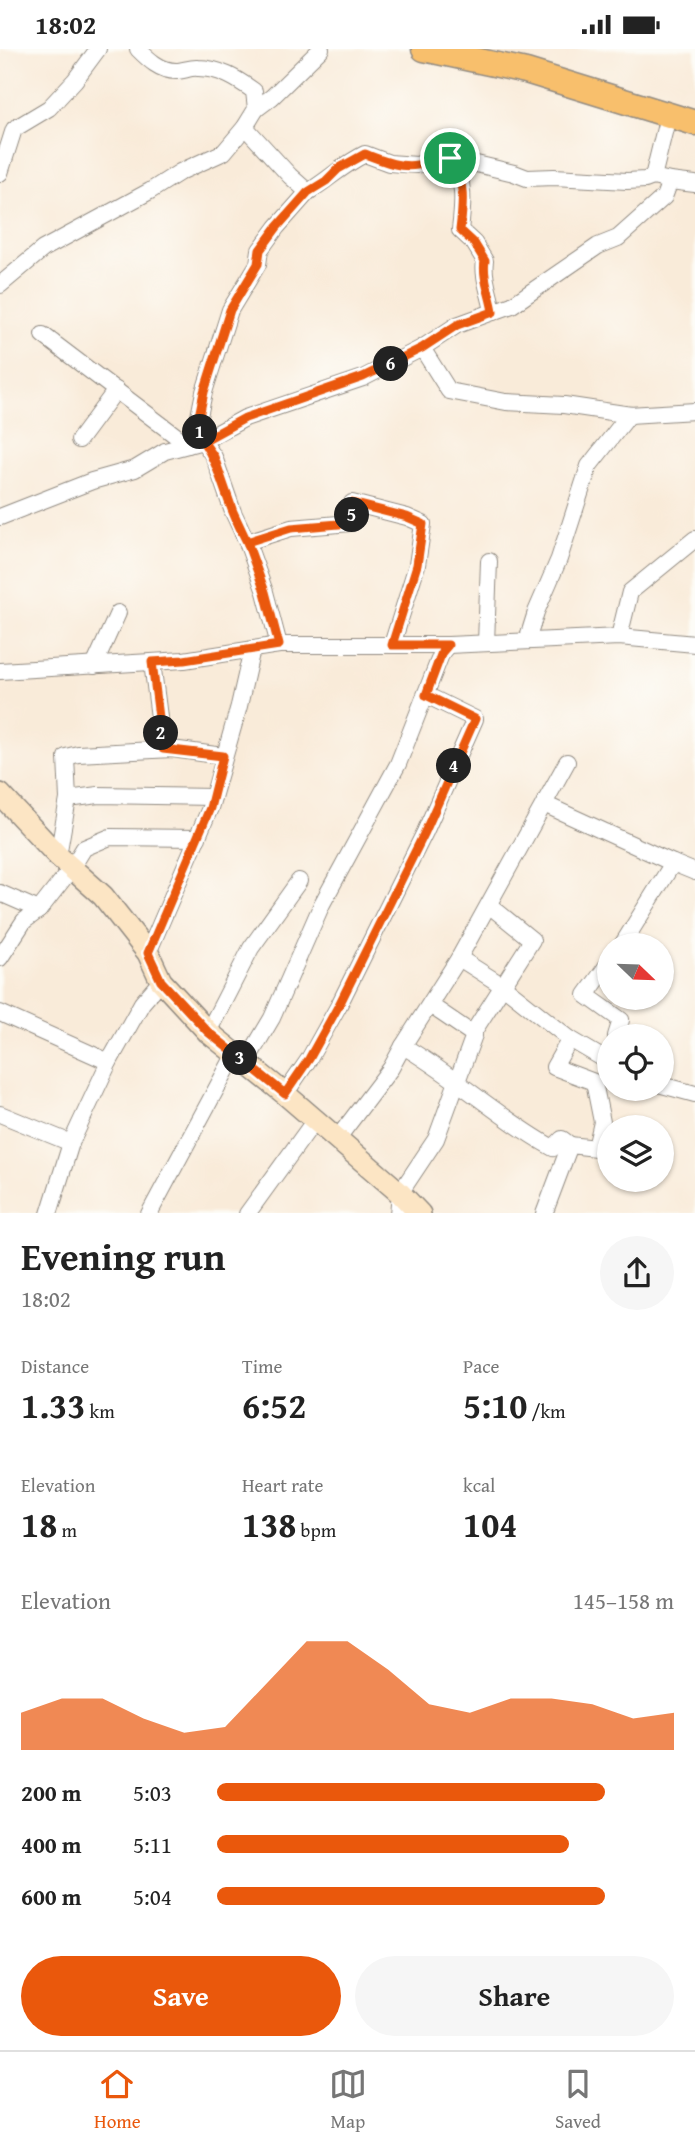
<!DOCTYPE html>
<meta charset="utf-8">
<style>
:root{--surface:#fff;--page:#f6f6f6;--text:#222;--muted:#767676;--line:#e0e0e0;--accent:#ea580c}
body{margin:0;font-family:"Gentium Book Plus",serif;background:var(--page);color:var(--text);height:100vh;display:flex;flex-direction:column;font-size:26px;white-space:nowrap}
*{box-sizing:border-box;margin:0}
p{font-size:23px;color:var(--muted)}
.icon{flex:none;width:38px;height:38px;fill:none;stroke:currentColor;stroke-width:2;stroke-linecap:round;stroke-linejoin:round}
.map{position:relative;height:1164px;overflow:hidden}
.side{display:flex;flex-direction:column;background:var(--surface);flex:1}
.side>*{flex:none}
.needle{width:46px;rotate:113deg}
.fabs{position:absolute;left:597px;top:884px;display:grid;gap:14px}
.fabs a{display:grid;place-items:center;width:77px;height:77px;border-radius:50%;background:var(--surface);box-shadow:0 2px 5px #0004;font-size:35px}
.pin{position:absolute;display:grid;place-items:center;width:60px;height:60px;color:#fff;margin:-30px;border:4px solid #fff;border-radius:50%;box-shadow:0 2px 7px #0007}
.km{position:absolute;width:35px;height:35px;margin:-18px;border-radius:50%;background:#222;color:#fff;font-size:19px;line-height:35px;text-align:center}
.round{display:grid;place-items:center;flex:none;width:74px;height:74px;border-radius:37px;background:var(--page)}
.head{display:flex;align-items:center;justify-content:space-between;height:119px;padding:0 21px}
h1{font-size:38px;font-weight:700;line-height:52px}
.stats{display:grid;grid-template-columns:repeat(3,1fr);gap:10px;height:119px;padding:7px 21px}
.stats div{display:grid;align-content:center}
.stats b{font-size:35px;font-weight:700}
.stats small{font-size:19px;font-weight:400}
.stats p{font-size:19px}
.chart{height:196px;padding:14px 21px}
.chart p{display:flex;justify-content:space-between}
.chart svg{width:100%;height:126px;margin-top:7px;fill:var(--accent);opacity:.7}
.cta{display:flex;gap:14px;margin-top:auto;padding:14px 21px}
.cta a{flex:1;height:80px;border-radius:42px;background:var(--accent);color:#fff;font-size:28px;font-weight:700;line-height:80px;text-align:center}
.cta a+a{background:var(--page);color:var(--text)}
ul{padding:0 21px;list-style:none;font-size:23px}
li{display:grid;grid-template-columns:112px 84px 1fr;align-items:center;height:52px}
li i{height:18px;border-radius:9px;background:var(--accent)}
.status{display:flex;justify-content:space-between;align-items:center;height:49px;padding:0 35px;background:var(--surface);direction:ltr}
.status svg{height:19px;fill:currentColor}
.menu{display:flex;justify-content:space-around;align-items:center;height:98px;border-top:2px solid var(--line);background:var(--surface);font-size:19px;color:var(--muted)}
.menu a{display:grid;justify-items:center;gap:4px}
.menu .selected{color:var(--accent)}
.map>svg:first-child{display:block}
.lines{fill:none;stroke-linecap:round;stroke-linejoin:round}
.street-casing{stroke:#928b82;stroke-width:18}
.secondary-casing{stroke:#928b82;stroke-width:24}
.primary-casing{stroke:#928b82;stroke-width:27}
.street{stroke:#fff;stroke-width:16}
.secondary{stroke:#fce5c4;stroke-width:21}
.primary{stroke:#f8bf6c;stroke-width:24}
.route-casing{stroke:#fff;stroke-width:14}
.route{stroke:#ea580c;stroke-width:9}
</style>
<div class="status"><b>18:02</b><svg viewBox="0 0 49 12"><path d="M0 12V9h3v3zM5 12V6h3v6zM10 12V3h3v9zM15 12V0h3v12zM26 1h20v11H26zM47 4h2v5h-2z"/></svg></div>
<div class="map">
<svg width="695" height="1165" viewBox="0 0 695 1165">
<rect width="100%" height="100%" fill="#fdfcf7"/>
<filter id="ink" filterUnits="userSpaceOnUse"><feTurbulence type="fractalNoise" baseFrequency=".0143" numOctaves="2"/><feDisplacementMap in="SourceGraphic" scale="14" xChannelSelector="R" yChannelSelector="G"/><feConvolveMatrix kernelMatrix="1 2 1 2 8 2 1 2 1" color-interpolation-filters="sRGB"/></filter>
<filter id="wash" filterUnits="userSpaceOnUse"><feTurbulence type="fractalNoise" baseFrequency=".00686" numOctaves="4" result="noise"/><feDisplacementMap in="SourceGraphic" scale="28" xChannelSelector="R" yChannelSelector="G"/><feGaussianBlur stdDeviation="1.57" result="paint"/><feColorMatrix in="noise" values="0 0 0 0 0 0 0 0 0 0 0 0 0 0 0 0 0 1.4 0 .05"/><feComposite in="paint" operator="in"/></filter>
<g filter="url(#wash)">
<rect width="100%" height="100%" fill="#f9ebd9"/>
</g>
<g filter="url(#ink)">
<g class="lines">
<defs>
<g id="street">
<path d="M256 60 272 48 321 0"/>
<path d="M450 109C466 128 463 157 460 181L474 194 485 212C482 228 491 247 493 263"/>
<path d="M0 124 14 80 49 59 75 31 98 0"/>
<path d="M670 132 695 135"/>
<path d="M308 143C328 131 344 115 365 105L389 114 417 116 443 107 514 124 527 129 554 128 627 132 645 131 653 128"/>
<path d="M0 236 43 200 150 142 180 123 224 103 245 78 256 60 254 42C237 30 220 19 198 19 191 18 183 22 176 22 160 22 148 10 138 0"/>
<path d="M43 286 188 396"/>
<path d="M422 299 449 342 506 353 564 356 631 366"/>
<path d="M79 391 116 341"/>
<path d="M0 468 92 432 135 420 165 402 203 392 197 377 204 343 230 261 258 215 260 201 277 178 308 143 290 127 245 78"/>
<path d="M247 493 291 479 351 474 352 454 407 468 423 475 417 516 392 596"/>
<path d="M619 588 630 543 695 490"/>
<path d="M527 592 536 563 559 510 589 417 629 366 695 362"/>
<path d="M486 594 489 512"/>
<path d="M279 596 265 543 247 493 233 463 214 408 203 392 245 369 363 329 422 299 457 276 512 256 598 197 618 189 664 148 670 132 653 128 668 67"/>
<path d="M152 613 163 700"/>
<path d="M94 617 118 564"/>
<path d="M0 622 184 611 279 596H448L619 588 695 595"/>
<path d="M68 750 98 746 213 748"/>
<path d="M544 755 673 814"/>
<path d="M58 807 68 750 66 708 78 705 172 700 223 707"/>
<path d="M0 844 39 861 71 820 84 799 110 788 198 789"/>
<path d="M622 896 673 814 695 823"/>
<path d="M148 904 210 759 239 657 252 600"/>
<path d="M0 909 24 872 39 861"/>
<path d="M459 909 503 937 570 990"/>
<path d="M609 914 586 946 621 971 616 987"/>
<path d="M0 964 109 1013 142 954 161 932"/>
<path d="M208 983 251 899 299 832"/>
<path d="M474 986V982L532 891 489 856"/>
<path d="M403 997C455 1027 499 1069 553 1099L562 1090 570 1096"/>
<path d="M246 1013 272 969 322 855 398 715 442 603 448 596"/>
<path d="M662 1036 695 1045"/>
<path d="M285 1045 309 1010 339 956 425 783 475 670 426 646"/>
<path d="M0 1065 71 1094"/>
<path d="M337 1090 391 1019 403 997 459 909 567 713"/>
<path d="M49 1165 71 1094 109 1013"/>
<path d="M149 1165 235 1005"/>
<path d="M247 1165 315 1071"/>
<path d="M398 1165 400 1144 436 1090 474 986 430 956"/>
<path d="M544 1165 570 1096 596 1099 602 1073 594 1033 554 1018 570 990 609 1013"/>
</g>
<path id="secondary" d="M0 745 58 807 103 847 148 904 161 932 208 983 285 1045 400 1144 420 1165"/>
<path id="primary" d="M424 0 526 22 695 74"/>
</defs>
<!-- street casing -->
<use href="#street" class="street-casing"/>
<!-- secondary casing -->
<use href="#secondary" class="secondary-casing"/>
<!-- primary casing -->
<use href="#primary" class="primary-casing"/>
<!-- street -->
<use href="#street" class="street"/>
<!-- secondary -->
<use href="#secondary" class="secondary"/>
<!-- primary -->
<use href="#primary" class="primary"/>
</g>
</g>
<g class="lines" filter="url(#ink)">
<defs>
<path id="route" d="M450 109C437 106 429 115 417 116 399 119 381 111 365 105L338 120 326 132 308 143 277 178 260 201 258 215 230 261 204 343 197 377 203 392 214 408 233 463 247 493 265 543 279 596 184 611 152 613 163 700 223 707 210 759 148 904 161 932 208 983 285 1045 309 1010 339 956 425 783 475 670 426 646 442 603 448 596H392L417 516 423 475 407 468 352 454 351 474 291 479 247 493C242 483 237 473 233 463 223 439 218 415 203 392L245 369 363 328 422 299 457 276 493 263C491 247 482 228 485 212L474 194 460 181C463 157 466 128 450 109"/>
</defs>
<!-- route casing -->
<use href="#route" class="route-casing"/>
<!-- route -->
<use href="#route" class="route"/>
</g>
</svg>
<div class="fabs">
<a><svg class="needle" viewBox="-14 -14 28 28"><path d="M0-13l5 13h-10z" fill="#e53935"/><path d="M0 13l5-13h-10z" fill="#767676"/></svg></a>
<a><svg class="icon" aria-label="locate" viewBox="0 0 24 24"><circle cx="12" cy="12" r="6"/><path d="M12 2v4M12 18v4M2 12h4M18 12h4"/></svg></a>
<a><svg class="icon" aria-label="layers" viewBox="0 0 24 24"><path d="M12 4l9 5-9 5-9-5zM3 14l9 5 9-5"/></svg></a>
</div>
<div class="pin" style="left:450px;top:109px;background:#1e9e55"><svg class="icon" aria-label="arrive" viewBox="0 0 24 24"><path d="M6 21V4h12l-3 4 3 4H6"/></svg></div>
<b class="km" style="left:200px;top:383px">1</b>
<b class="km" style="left:161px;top:684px">2</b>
<b class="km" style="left:240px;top:1009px">3</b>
<b class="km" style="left:454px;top:717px">4</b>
<b class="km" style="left:352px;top:466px">5</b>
<b class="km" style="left:391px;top:315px">6</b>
</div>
<section class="side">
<div class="head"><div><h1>Evening run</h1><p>18:02</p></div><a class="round"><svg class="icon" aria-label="share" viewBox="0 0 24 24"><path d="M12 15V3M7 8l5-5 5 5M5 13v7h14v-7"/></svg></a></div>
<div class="stats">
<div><p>Distance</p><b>1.33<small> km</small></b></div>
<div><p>Time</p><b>6:52</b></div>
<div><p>Pace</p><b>5:10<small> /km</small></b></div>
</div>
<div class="stats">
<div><p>Elevation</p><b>18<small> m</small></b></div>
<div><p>Heart rate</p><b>138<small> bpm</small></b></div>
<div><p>kcal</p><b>104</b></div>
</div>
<div class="chart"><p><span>Elevation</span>145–158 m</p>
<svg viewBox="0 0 160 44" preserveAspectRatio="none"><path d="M0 44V31L10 26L20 26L30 33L40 38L50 36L60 21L70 6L80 6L90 16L100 28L110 31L120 26L130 26L140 28L150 33L160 31V44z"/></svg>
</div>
<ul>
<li><b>200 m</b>5:03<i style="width:85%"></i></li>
<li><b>400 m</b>5:11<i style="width:77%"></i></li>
<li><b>600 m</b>5:04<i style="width:85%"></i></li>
</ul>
<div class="cta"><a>Save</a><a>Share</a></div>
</section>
<nav class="menu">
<a class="selected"><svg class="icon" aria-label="home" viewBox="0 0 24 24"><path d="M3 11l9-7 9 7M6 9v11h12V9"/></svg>Home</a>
<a><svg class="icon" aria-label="map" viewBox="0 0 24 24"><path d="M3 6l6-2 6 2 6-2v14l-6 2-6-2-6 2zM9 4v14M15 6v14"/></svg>Map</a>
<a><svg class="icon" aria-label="saved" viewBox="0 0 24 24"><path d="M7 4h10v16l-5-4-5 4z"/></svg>Saved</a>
</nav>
